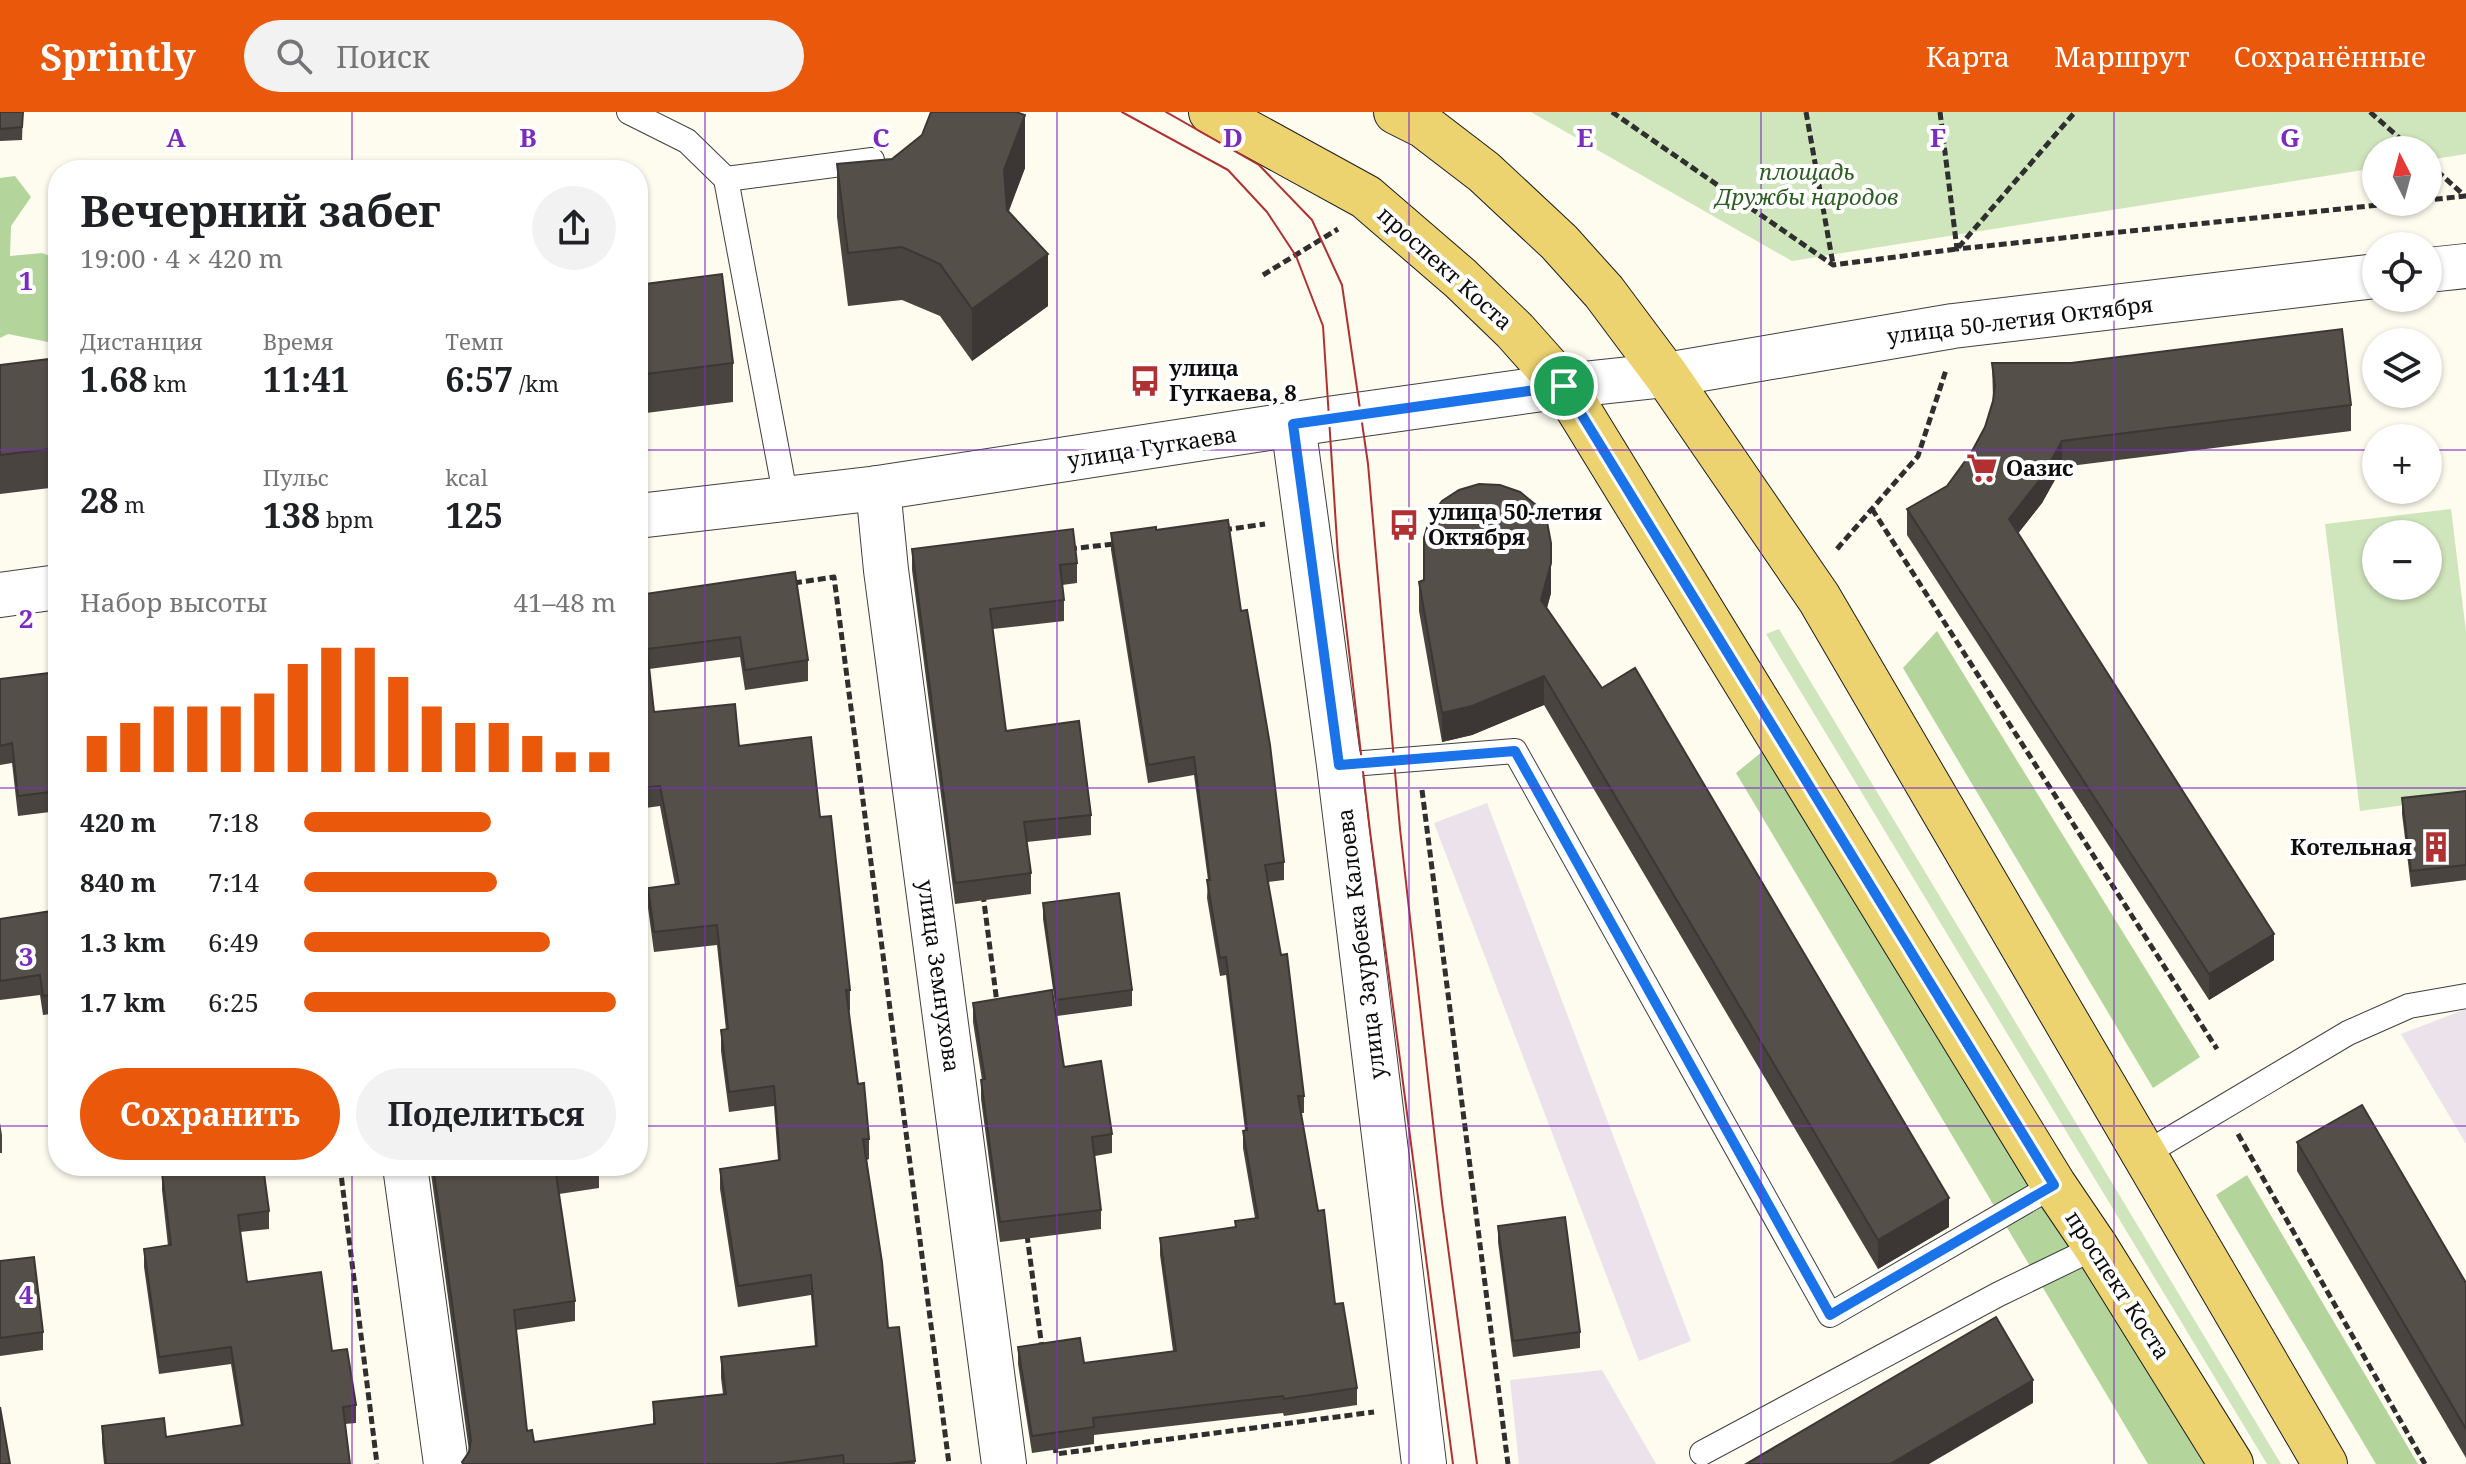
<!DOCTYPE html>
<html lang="ru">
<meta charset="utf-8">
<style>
:root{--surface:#fff;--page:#f2f2f2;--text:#202124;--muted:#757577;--accent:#ea580c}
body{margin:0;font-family:"Noto Serif",serif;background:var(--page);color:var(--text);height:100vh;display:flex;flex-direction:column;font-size:30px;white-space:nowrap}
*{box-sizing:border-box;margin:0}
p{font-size:26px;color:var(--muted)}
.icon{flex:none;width:44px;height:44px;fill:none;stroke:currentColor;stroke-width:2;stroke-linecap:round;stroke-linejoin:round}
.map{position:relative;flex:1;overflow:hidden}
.panel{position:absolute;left:48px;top:48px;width:600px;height:1016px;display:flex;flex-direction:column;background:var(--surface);border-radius:32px;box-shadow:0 2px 6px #0004}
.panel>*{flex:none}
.needle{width:52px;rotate:354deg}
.controls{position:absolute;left:2362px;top:24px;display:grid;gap:16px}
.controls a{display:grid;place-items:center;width:80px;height:80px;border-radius:50%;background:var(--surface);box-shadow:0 2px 6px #0004;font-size:40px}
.pin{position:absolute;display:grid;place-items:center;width:68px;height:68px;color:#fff;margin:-34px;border:4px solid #fff;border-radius:50%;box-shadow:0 2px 8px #0007}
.round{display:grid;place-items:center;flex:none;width:84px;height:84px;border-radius:42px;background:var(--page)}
.headline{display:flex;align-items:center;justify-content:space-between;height:136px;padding:0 32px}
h1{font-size:44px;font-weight:700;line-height:60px}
.stats{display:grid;grid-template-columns:repeat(3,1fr);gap:12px;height:136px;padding:8px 32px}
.stats div{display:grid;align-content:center}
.stats b{font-size:34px;font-weight:700}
.stats small{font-size:22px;font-weight:400}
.stats p{font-size:22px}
.chart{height:224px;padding:16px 32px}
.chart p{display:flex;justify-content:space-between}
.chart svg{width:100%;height:144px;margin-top:8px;stroke:var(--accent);stroke-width:6}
.button{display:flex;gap:16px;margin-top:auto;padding:16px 32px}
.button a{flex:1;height:92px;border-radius:48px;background:var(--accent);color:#fff;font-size:32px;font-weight:700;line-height:92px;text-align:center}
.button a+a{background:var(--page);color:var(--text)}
ul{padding:0 32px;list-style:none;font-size:26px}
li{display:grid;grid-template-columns:128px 96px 1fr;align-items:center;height:60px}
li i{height:20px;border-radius:10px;background:var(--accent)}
header{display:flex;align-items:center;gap:48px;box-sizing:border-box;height:112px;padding:0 40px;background:var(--accent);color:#fff}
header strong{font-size:38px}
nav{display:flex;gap:44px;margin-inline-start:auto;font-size:28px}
.search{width:560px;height:72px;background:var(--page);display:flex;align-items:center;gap:20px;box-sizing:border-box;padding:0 28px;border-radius:44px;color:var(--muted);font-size:30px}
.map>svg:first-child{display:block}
.industrial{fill:#ebe2eb}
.green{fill:#cfe5bb;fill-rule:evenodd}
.forest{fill:#b3d59c}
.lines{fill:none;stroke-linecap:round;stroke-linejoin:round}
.service-casing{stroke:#404040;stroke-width:26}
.minor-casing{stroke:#404040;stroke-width:46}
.tertiary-casing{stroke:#404040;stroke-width:46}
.primary-casing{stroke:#1e1e1e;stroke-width:46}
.path{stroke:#2f2f2f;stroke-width:5;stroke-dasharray:8 4;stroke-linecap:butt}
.service{stroke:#fff;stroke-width:24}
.minor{stroke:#fff;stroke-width:44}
.tertiary{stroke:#fff;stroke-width:44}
.primary{stroke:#edd370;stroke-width:44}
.tram{stroke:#b13132;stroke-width:2}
.wall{fill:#494440}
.shaded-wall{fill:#3c3734}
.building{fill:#554f4a;stroke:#3c3734;stroke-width:2}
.route-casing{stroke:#fff;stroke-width:16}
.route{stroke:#1a73e8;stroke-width:10}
.grid{fill:none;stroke:#7b2cbf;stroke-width:2;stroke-opacity:0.55}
.labels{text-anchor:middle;stroke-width:8;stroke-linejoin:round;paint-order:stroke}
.park-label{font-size:22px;font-style:italic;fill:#2d5f23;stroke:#fff}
.street-label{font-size:22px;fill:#0d0d0d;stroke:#fff}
.poi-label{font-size:22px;font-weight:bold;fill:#0d0d0d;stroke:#fff;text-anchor:start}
.grid-label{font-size:26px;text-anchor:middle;font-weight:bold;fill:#7b2cbf;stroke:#fff;stroke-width:8;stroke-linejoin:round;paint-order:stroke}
</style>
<header>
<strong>Sprintly</strong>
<div class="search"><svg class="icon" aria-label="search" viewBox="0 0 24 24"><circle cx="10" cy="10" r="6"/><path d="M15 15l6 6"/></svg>Поиск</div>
<nav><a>Карта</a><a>Маршрут</a><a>Сохранённые</a></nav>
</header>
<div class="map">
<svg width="2466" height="1352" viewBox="0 0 2466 1352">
<rect width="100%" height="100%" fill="#fefbef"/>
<!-- industrial -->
<g class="industrial">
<path d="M1487 691 1691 1229 1639 1249 1434 711Z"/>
<path d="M2466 897V1032L2401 922Z"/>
<path d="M1602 1258 1656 1352H1519L1510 1268Z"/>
</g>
<!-- green -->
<g class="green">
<path d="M1531 0H2466V42L2428 48V38H2376V56L1792 149Z"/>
<path d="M2451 397 2466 520V685L2360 699 2325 412ZM2376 422H2428V474H2376Z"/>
<path d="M1779 517 2281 1352H2267L1766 522Z"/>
</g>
<!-- forest -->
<g class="forest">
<path d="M15 64 31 85 11 114 10 144 42 141 58 147V232L8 222 0 226V66Z"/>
<path d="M1937 519 2200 945 2153 976 1903 556Z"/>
<path d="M1779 626 2216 1352H2148L1736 661Z"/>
<path d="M2247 1063 2418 1352H2376L2216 1083Z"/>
</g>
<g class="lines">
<defs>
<g id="service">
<path d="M629 0 687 29 726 67 786 387"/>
<path d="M726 67 872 48"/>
<path d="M1339 653 1515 639 1830 1203 2054 1073"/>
<path d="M2143 1043 2348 921 2409 894 2466 884"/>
<path d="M1702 1341 1999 1182 2096 1135"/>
</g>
<g id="minor">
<path d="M1293 312 1339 653 1424 1352"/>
<path d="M878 376 886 458 1004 1352"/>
<path d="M405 1054 446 1352"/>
</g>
<g id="tertiary">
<path d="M2428 158 2466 154"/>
<path d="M638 404 878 376 1328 307 1564 274 1666 263 1953 214 2376 164"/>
<path d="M0 483 58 475"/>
</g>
<g id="primary">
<path d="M1211 0 1366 85 1460 166 1515 219 1564 274 2054 1073 2096 1135 2231 1352"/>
<path d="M1396 0 1424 14 1484 60 1559 130 1604 180 1666 263 1819 486 2325 1352"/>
</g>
</defs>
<!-- service casing -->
<use href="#service" class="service-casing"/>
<!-- minor casing -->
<use href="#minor" class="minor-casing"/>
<!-- tertiary casing -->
<use href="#tertiary" class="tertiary-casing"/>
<!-- primary casing -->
<use href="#primary" class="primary-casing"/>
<!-- path -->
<g class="path">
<path d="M1612 0 1833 153 1957 137 2075 0"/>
<path d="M1806 0 1833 152"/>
<path d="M1940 0 1957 137 2408 90"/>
<path d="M2370 0 2413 38"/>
<path d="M2428 51 2465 84 2428 88"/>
<path d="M1263 163 1338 117"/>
<path d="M1872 397 2217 937"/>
<path d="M1224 418 1265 412"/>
<path d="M1069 437 1114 432"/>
<path d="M1837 437 1918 344 1946 258"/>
<path d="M794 471 834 465 949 1352"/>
<path d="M1422 678 1508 1352"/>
<path d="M983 782 997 891"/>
<path d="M2238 1022 2425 1352"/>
<path d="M340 1054 377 1352"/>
<path d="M1027 1123 1042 1236"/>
<path d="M1055 1333 1056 1342 1374 1300"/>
</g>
<!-- service -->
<use href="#service" class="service"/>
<!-- minor -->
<use href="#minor" class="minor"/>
<!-- tertiary -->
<use href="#tertiary" class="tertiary"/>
<!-- primary -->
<use href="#primary" class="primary"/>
<!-- tram -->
<g class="tram">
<path d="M1122 0 1228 58 1267 100 1296 144 1323 214 1338 445 1370 719 1453 1352"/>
<path d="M1166 0 1259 53 1312 108 1342 173 1368 352 1400 717 1442 1090 1477 1352"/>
</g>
</g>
<!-- wall -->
<g class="wall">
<path d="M0 0H23L22 28 0 29Z"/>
<path d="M837 52 1025 56 1009 99 1048 194 972 249 940 204 902 188 848 194 837 105Z"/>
<path d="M638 173 733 251V290L638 302Z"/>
<path d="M58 246V375L0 382V253Z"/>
<path d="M1992 251 2351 293V319L2062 355 2042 391 2018 421 2274 848 2209 888 1907 423V397L1947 374 1971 341 1985 315 1993 287Z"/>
<path d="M1156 418 1241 499 1284 750V768L1268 770 1304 984V1001H1301L1335 1192 1357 1276V1293L1284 1304 1283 1301 1094 1323V1332L1032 1341 1018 1252V1235L1084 1251 1173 1239 1160 1143V1126L1235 1115V1109L1255 1106 1243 1036V1019L1245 1018 1226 863 1220 864 1207 786 1208 768 1194 663 1148 671 1111 438V421Z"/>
<path d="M912 437 1077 451V471L1062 473 1064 488V509L993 517 1006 619 1091 703V723L1027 730 1031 761V782L955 792 912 458Z"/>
<path d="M1419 470 1551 481 1547 496 1949 1115 1878 1157 1544 593 1472 623 1442 630 1419 499Z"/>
<path d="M638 483 808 548V569L745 578 740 545 649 557 654 600 739 634 820 705 850 878V898L849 899 858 972 869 1027V1047L867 1048 888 1216 899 1215 915 1352H462L469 1339 430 1054H599V1076L559 1082 575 1189V1209L516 1218 527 1319 534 1330 653 1312V1290L723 1282 721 1266V1245L815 1234 811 1183 738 1195 720 1077V1057L778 1048 774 994 729 1000 721 939V918H726L717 833 654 840 648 796V776L675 773 660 694 638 697Z"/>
<path d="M58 560V699L18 704 12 651 0 653V567Z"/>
<path d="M2466 679V768L2411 775 2402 702V686Z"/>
<path d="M1043 791 1132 878V894L1057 904 1064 955 1112 1022V1041L1095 1044 1101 1098V1117L1000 1130 981 987V968H982L973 910V891L1056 898 1043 807Z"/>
<path d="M58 798V901L43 903 40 883 0 888V807Z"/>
<path d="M0 1011 2 1023V1041H0Z"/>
<path d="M2297 1030 2466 1171V1346L2297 1059Z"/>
<path d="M200 1054H263L269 1099V1117L240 1120 247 1170 332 1239 356 1293V1311L345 1312 350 1352H104L102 1331V1314L166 1325 241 1314 231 1252 159 1262 144 1155V1137L168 1134 162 1078V1061L201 1056Z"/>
<path d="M1498 1114 1580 1220V1236L1513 1245 1498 1130Z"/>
<path d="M0 1149 43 1220V1238L0 1244Z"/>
</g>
<!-- shaded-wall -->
<g class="shaded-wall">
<path d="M1025 3V56L1004 110V58Z"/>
<path d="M1048 142V194L972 249V197Z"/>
<path d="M2062 329V355L2042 391 2009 433V407Z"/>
<path d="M1551 451V481L1541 517V488Z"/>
<path d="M1544 564V593L1472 623 1442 630V601Z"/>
<path d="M2274 822V848L2209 888V862Z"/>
<path d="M1949 1086V1115L1878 1157V1128Z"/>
<path d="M2033 1268V1291L1929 1352H1890Z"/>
</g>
<!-- building -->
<g class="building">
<path d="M0 0H23L22 15 0 17Z"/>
<path d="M931 0H1016L1025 3 1004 58 1007 98 1048 142 972 197 940 152 902 135 848 141 837 52 892 47 922 23Z"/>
<path d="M722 162 733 251 638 263V173Z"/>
<path d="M2342 217 2351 293 2062 329 2042 365 2009 407 2274 822 2209 862 1907 397 1947 374 1971 341 1985 315 1993 289 1995 274 1992 251H2071Z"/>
<path d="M58 246V336L0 343V253Z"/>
<path d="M1479 372 1500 373 1520 380 1536 393 1547 410 1551 431V451L1541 488 1602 576 1635 556 1949 1086 1878 1128 1544 564 1472 594 1442 601 1419 470 1424 468V426L1430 406 1442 389 1459 378Z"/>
<path d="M1228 408 1241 499 1247 498 1270 633 1284 750 1265 753 1281 843 1287 842 1304 984H1298L1318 1099 1324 1098 1335 1192 1343 1191 1357 1276 1284 1287 1283 1284 1093 1306 1094 1315 1032 1324 1018 1235 1080 1226 1084 1251 1176 1239 1160 1126 1236 1115 1235 1109 1258 1106 1243 1019 1247 1018 1226 845 1220 846 1207 768H1210L1194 645 1148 653 1111 421 1156 415V418Z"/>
<path d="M1073 417 1077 451 1060 453 1064 488 990 497 1006 619 1079 609 1091 703 1024 710 1031 761 955 771 912 437Z"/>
<path d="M795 460 808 548 745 558 740 525 647 537 654 600 735 592 739 634 811 625 820 705 831 704 850 878H846L858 972 864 971 869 1027H863L882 1150 888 1216 899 1215 915 1349 889 1352H844L843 1343 774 1352H463L462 1350 469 1340 471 1328 433 1054H599V1055L556 1062 575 1189 514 1198 527 1319 532 1318 534 1330 655 1312 653 1290 726 1282 721 1245 817 1234 811 1163 738 1174 720 1057 780 1048 774 974 729 980 721 918 728 917 717 813 654 820 648 776 679 772 660 674 638 676V483Z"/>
<path d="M58 560V679L18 684 12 631 0 634V567Z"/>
<path d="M2466 679V753L2411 759 2402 686Z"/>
<path d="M1119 781 1132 878 1056 888 1043 791Z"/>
<path d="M58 798V882L43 884 40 863 0 869V807Z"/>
<path d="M1052 878 1064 955 1101 949 1112 1022 1092 1025 1101 1098 1000 1110 981 968 985 967 973 891Z"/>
<path d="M2362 993 2466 1171V1317L2297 1030Z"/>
<path d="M203 1054H263L269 1099 238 1103 247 1170 321 1160 332 1239 347 1237 356 1293 343 1295 350 1352H106L102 1314 164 1306 166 1325 243 1313 231 1235 159 1245 144 1137 171 1133 162 1061 203 1055Z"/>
<path d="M1565 1105 1580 1220 1513 1229 1498 1114Z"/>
<path d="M34 1145 43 1220 0 1226V1149Z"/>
<path d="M1996 1205 2033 1268 1890 1352H1746Z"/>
<path d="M0 1295 10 1352H0Z"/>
</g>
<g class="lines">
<defs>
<path id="route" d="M1564 274 2054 1073 1830 1203 1515 639 1339 653 1293 312Z"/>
</defs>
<!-- route casing -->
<use href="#route" class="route-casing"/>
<!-- route -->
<use href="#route" class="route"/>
</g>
<!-- grid -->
<path class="grid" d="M352 0V58M705 0V1352M1057 0V1352M1409 0V1352M1761 0V1352M2114 0V1352M0 338H58M638 338H2376M2428 338H2466M0 676H58M638 676H2466M0 1014H58M638 1014H2466M352 1054V1352"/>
<!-- icons -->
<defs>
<symbol id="bus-bare" viewBox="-9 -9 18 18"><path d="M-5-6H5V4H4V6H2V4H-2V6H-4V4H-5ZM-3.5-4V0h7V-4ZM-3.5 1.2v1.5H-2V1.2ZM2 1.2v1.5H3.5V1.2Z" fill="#b13132" stroke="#fff" stroke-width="2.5" paint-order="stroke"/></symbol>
<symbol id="supermarket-bare" viewBox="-9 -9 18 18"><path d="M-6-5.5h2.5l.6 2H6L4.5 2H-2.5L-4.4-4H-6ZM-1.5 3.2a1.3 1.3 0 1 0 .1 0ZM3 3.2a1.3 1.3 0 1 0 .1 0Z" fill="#b13132" stroke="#fff" stroke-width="2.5" paint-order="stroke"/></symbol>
<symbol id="building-bare" viewBox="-9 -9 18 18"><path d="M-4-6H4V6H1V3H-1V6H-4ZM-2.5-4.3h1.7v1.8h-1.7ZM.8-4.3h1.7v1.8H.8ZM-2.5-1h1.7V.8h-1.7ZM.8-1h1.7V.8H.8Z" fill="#b13132" stroke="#fff" stroke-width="2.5" paint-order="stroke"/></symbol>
</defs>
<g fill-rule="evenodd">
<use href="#bus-bare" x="1123" y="247" width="44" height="44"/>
<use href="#supermarket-bare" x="1960" y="334" width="44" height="44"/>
<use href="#bus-bare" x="1382" y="391" width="44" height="44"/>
<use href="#building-bare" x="2414" y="713" width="44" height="44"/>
</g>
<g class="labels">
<!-- park labels -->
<g class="park-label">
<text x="1807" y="68">площадь<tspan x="1807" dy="25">Дружбы народов</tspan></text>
</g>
<!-- street labels -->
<g class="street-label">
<text transform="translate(1445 156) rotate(42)" y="8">проспект Коста</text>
<text transform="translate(2020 208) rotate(-7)" y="8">улица 50-летия Октября</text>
<text transform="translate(1152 335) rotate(-9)" y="8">улица Гугкаева</text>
<text transform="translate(1361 832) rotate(-97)" y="8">улица Заурбека Калоева</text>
<text transform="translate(939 864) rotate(82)" y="8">улица Земнухова</text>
<text transform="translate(2118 1173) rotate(57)" y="8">проспект Коста</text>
</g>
<!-- poi labels -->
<g class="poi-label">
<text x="1169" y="264">улица<tspan x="1169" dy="25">Гугкаева, 8</tspan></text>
<text x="2006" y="364">Оазис</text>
<text x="1428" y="408">улица 50-летия<tspan x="1428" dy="25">Октября</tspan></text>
<text x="2412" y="743" text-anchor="end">Котельная</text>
</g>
</g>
<g class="grid-label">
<text x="176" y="35">A</text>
<text x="528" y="35">B</text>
<text x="881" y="35">C</text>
<text x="1233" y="35">D</text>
<text x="1585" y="35">E</text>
<text x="1938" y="35">F</text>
<text x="2290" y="35">G</text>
<text x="26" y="178">1</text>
<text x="26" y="516">2</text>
<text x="26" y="854">3</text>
<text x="26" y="1192">4</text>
</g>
</svg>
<div class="controls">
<a><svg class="needle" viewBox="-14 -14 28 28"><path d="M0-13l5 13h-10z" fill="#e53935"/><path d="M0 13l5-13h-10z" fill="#757577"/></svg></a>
<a><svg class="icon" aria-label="locate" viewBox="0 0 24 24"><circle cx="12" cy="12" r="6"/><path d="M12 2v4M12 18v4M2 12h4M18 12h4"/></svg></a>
<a><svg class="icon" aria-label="layers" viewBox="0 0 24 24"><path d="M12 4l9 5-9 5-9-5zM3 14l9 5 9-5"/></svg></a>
<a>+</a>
<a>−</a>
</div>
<div class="pin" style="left:1564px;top:274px;background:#1e9e55"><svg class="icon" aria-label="arrive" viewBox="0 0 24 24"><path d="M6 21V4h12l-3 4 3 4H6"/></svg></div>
<section class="panel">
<div class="headline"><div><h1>Вечерний забег</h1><p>19:00 · 4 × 420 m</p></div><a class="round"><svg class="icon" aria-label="share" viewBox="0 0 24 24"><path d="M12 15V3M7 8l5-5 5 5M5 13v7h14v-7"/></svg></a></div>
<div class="stats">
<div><p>Дистанция</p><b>1.68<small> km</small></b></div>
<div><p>Время</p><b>11:41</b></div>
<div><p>Темп</p><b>6:57<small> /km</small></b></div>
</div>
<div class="stats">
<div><b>28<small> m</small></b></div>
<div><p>Пульс</p><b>138<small> bpm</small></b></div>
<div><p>kcal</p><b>125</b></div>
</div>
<div class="chart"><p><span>Набор высоты</span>41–48 m</p>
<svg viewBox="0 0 160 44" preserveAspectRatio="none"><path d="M5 44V33M15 44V29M25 44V24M35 44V24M45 44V24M55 44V20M65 44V11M75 44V6M85 44V6M95 44V15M105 44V24M115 44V29M125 44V29M135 44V33M145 44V38M155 44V38"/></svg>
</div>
<ul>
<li><b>420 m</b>7:18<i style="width:60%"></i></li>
<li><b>840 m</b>7:14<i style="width:62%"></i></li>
<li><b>1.3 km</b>6:49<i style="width:79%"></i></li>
<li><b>1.7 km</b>6:25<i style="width:100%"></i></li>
</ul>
<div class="button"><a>Сохранить</a><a>Поделиться</a></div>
</section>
</div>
